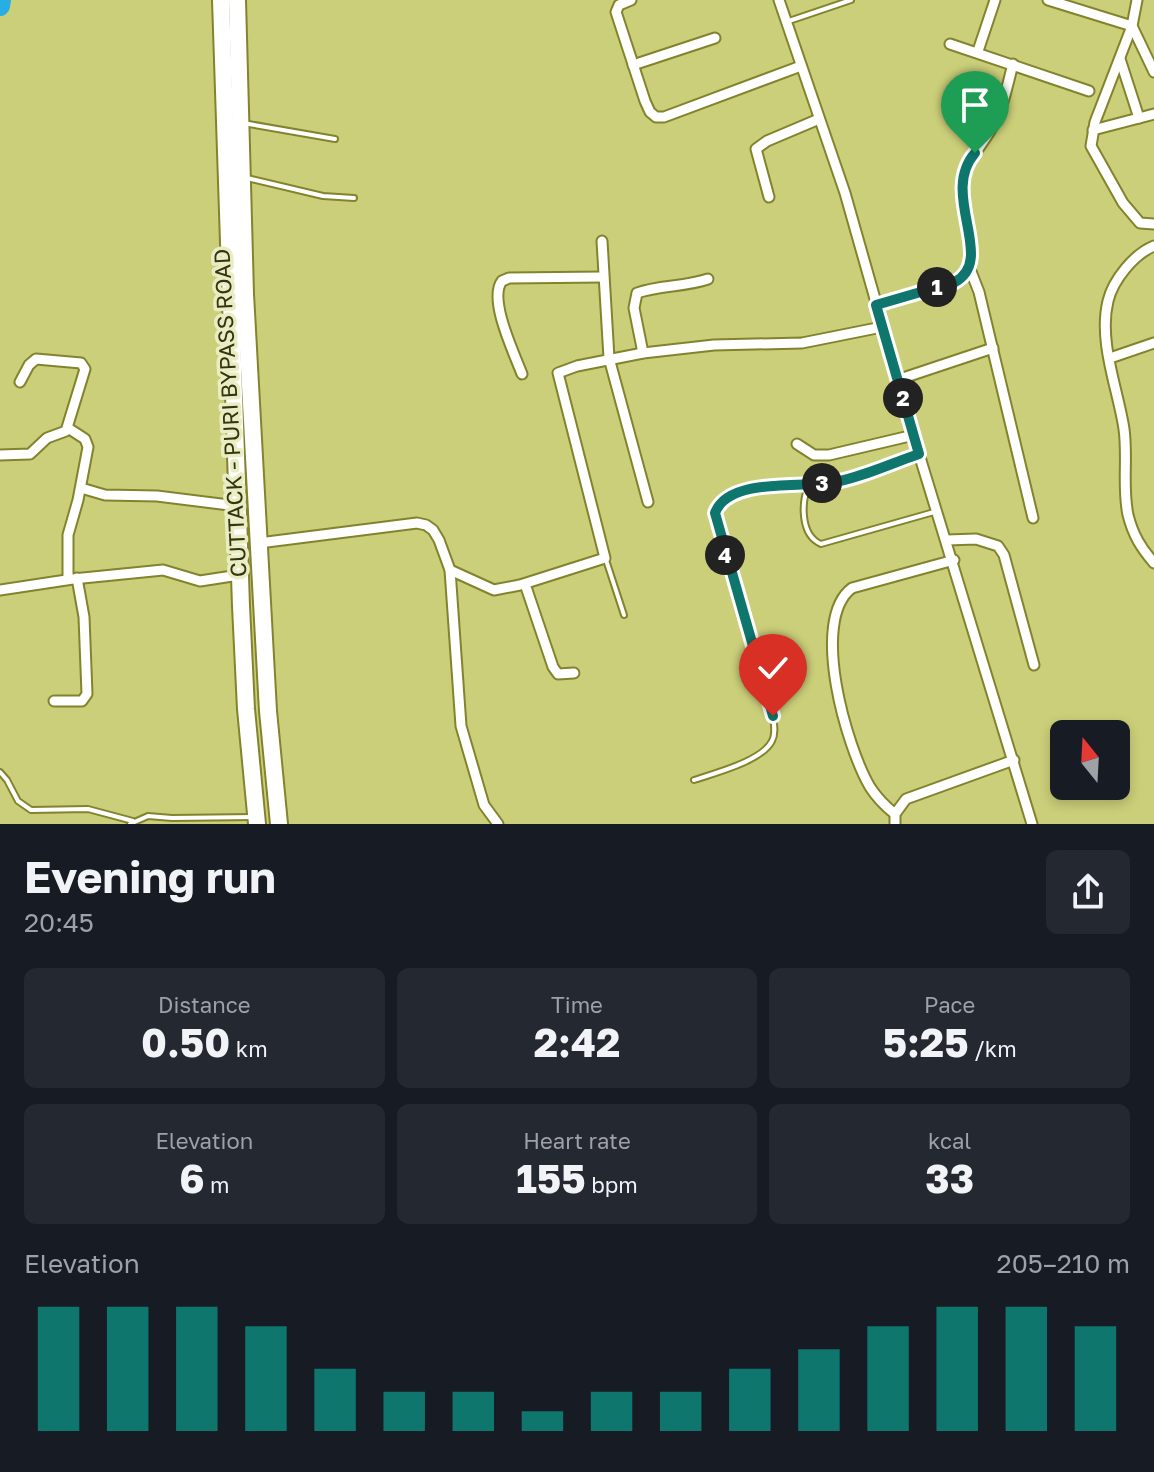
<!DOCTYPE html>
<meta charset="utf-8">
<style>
:root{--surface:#171b24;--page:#242831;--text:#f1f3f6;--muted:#9ea1a6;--accent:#0f766e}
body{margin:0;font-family:"Golos Text",sans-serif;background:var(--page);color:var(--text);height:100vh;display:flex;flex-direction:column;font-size:30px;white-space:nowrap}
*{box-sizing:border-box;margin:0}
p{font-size:26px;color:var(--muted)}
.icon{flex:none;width:44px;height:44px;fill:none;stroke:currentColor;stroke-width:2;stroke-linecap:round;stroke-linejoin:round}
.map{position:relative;height:824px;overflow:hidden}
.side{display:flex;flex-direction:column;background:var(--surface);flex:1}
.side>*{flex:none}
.needle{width:52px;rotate:342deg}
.controls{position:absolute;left:1050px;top:720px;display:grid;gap:16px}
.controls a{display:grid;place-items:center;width:80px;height:80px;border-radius:12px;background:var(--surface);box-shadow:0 4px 12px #0003;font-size:40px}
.pin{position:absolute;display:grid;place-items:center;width:68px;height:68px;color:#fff;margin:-82px -34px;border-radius:50% 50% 50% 0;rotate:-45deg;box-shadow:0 0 8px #0007}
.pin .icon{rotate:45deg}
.km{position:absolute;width:40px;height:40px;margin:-20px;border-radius:50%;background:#222;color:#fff;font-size:22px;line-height:40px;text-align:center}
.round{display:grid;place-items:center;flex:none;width:84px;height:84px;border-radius:12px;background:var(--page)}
.headline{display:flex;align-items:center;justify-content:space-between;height:136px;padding:0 24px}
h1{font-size:44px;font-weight:700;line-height:60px}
.stats{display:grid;grid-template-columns:repeat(3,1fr);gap:12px;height:136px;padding:8px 24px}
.stats div{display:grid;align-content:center;border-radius:12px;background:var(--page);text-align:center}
.stats b{font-size:40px;font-weight:700}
.stats small{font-size:22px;font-weight:400}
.stats p{font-size:22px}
.chart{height:224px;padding:16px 24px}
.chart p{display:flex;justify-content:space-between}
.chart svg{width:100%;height:144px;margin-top:8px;stroke:var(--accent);stroke-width:6}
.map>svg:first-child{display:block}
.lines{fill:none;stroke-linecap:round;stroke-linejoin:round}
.river{stroke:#28aee2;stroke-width:20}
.lane-casing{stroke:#82832c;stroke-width:8}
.street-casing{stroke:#82832c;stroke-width:13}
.highway-casing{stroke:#82832c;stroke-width:20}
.lane{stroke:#fff;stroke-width:4}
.street{stroke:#fff;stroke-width:9}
.highway{stroke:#fff;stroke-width:16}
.route-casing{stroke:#fff;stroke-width:16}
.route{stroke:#0f766e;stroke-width:10}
.labels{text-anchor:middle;stroke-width:7;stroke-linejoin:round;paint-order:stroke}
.street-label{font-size:22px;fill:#333410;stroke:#eaedc3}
</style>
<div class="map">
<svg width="1154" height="824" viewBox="0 0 1154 824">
<rect width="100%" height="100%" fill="#cbcf79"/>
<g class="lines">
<!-- river -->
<path class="river" d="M0 6 1 0"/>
<defs>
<g id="lane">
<path d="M789 21 851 0"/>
<path d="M243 123 335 139"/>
<path d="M247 178 323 196 354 198"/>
<path d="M809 484C801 502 800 535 821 544L934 512"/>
<path d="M606 560 624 615"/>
<path d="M0 772 7 780 18 801 31 810 88 809 133 821"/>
<path d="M694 780C715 773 762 761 772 741 776 733 774 724 773 716L717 528C716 522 714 515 716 510 730 478 807 489 834 482 862 475 890 464 917 454"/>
<path d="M130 824 148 816 172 818 254 817"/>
</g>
<g id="street">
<path d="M631 0 619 5 616 12 645 101 650 112 656 117H664L801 66"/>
<path d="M779 0 845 193 919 454 1032 824"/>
<path d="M1048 0 1132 26 1154 72"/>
<path d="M1137 0 1132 26 1095 122 1091 146 1123 203 1140 223 1154 224"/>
<path d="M950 44 1089 91"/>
<path d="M978 51 995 0"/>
<path d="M1120 59 1139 118"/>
<path d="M633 65 715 38"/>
<path d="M1093 130 1154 114"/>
<path d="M769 197 756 149 767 141 819 119"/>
<path d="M602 241 609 358 648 502"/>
<path d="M1154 246C1134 254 1113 280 1108 301 1098 342 1118 389 1124 429 1128 458 1122 487 1128 515 1133 535 1141 548 1154 563"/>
<path d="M970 269 979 292 1033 518"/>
<path d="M876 305 955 282C988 264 961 220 962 190 962 161 986 144 997 118 1005 101 1008 82 1013 64"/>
<path d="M643 353 634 308 637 293C659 285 685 287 708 279"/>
<path d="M1110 358 1154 343"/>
<path d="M522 374C514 353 488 299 502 281L509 278 603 277"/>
<path d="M897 380 993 348"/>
<path d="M68 428 85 439 88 447 78 500 68 535V579"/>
<path d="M797 444 814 455H829L914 435"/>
<path d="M0 455 30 454 47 438 66 431 85 369 81 363 36 359 29 365 20 382"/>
<path d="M81 488 105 495 157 496 237 506"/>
<path d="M947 540 976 539 998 546 1004 555 1034 665"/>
<path d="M259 543 417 523 426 525 433 530 439 540 450 570 461 726 484 805 498 824"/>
<path d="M450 570 494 590 520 585 605 558 558 373 577 366 643 353 714 345 802 343 882 327"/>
<path d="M525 584 553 667 558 674 574 673"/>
<path d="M0 590 73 579 163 570 200 581 239 575"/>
<path d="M54 701H82L87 694 84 617 77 578"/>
<path d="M895 814C885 806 877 798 870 787 847 748 809 620 852 588L954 560"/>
<path d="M895 824V814L906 799 1014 760"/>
</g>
<g id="highway">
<path d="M221 0 241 606 246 709 257 824"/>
<path d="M237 0 245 294 268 711 279 824"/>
</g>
</defs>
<!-- lane casing -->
<use href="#lane" class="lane-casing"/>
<!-- street casing -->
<use href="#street" class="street-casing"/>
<!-- highway casing -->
<use href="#highway" class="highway-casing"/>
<!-- lane -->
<use href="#lane" class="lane"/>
<!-- street -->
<use href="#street" class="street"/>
<!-- highway -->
<use href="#highway" class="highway"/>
</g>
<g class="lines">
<defs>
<path id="route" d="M773 716 715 513C728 478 800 487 830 483 858 479 892 463 919 454L876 305 955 282C997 259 939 194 975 153"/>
</defs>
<!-- route casing -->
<use href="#route" class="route-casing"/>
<!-- route -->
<use href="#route" class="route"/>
</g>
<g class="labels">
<!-- street labels -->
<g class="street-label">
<text transform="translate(230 413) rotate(-93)" y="8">CUTTACK - PURI BYPASS ROAD</text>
</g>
</g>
</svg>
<div class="controls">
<a><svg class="needle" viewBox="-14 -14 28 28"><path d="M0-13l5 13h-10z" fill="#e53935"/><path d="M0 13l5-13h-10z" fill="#9ea1a6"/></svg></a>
</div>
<div class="pin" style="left:975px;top:153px;background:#1e9e55"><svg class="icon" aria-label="arrive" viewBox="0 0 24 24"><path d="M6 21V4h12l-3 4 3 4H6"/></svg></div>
<div class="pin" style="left:773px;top:716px;background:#d93025"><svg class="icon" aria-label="check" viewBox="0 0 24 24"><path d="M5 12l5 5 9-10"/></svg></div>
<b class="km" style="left:937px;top:287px">1</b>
<b class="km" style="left:903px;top:398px">2</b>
<b class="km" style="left:822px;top:483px">3</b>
<b class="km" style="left:725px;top:555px">4</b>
</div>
<section class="side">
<div class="headline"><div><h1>Evening run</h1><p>20:45</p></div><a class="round"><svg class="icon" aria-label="share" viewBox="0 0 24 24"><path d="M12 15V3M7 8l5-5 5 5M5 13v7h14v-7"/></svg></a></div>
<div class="stats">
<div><p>Distance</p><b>0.50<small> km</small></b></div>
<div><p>Time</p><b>2:42</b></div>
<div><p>Pace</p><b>5:25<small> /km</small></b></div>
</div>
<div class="stats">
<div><p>Elevation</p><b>6<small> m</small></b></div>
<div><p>Heart rate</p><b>155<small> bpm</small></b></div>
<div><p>kcal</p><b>33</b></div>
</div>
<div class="chart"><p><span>Elevation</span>205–210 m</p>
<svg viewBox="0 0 160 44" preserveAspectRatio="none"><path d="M5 44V6M15 44V6M25 44V6M35 44V12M45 44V25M55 44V32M65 44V32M75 44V38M85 44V32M95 44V32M105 44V25M115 44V19M125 44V12M135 44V6M145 44V6M155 44V12"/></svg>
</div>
</section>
